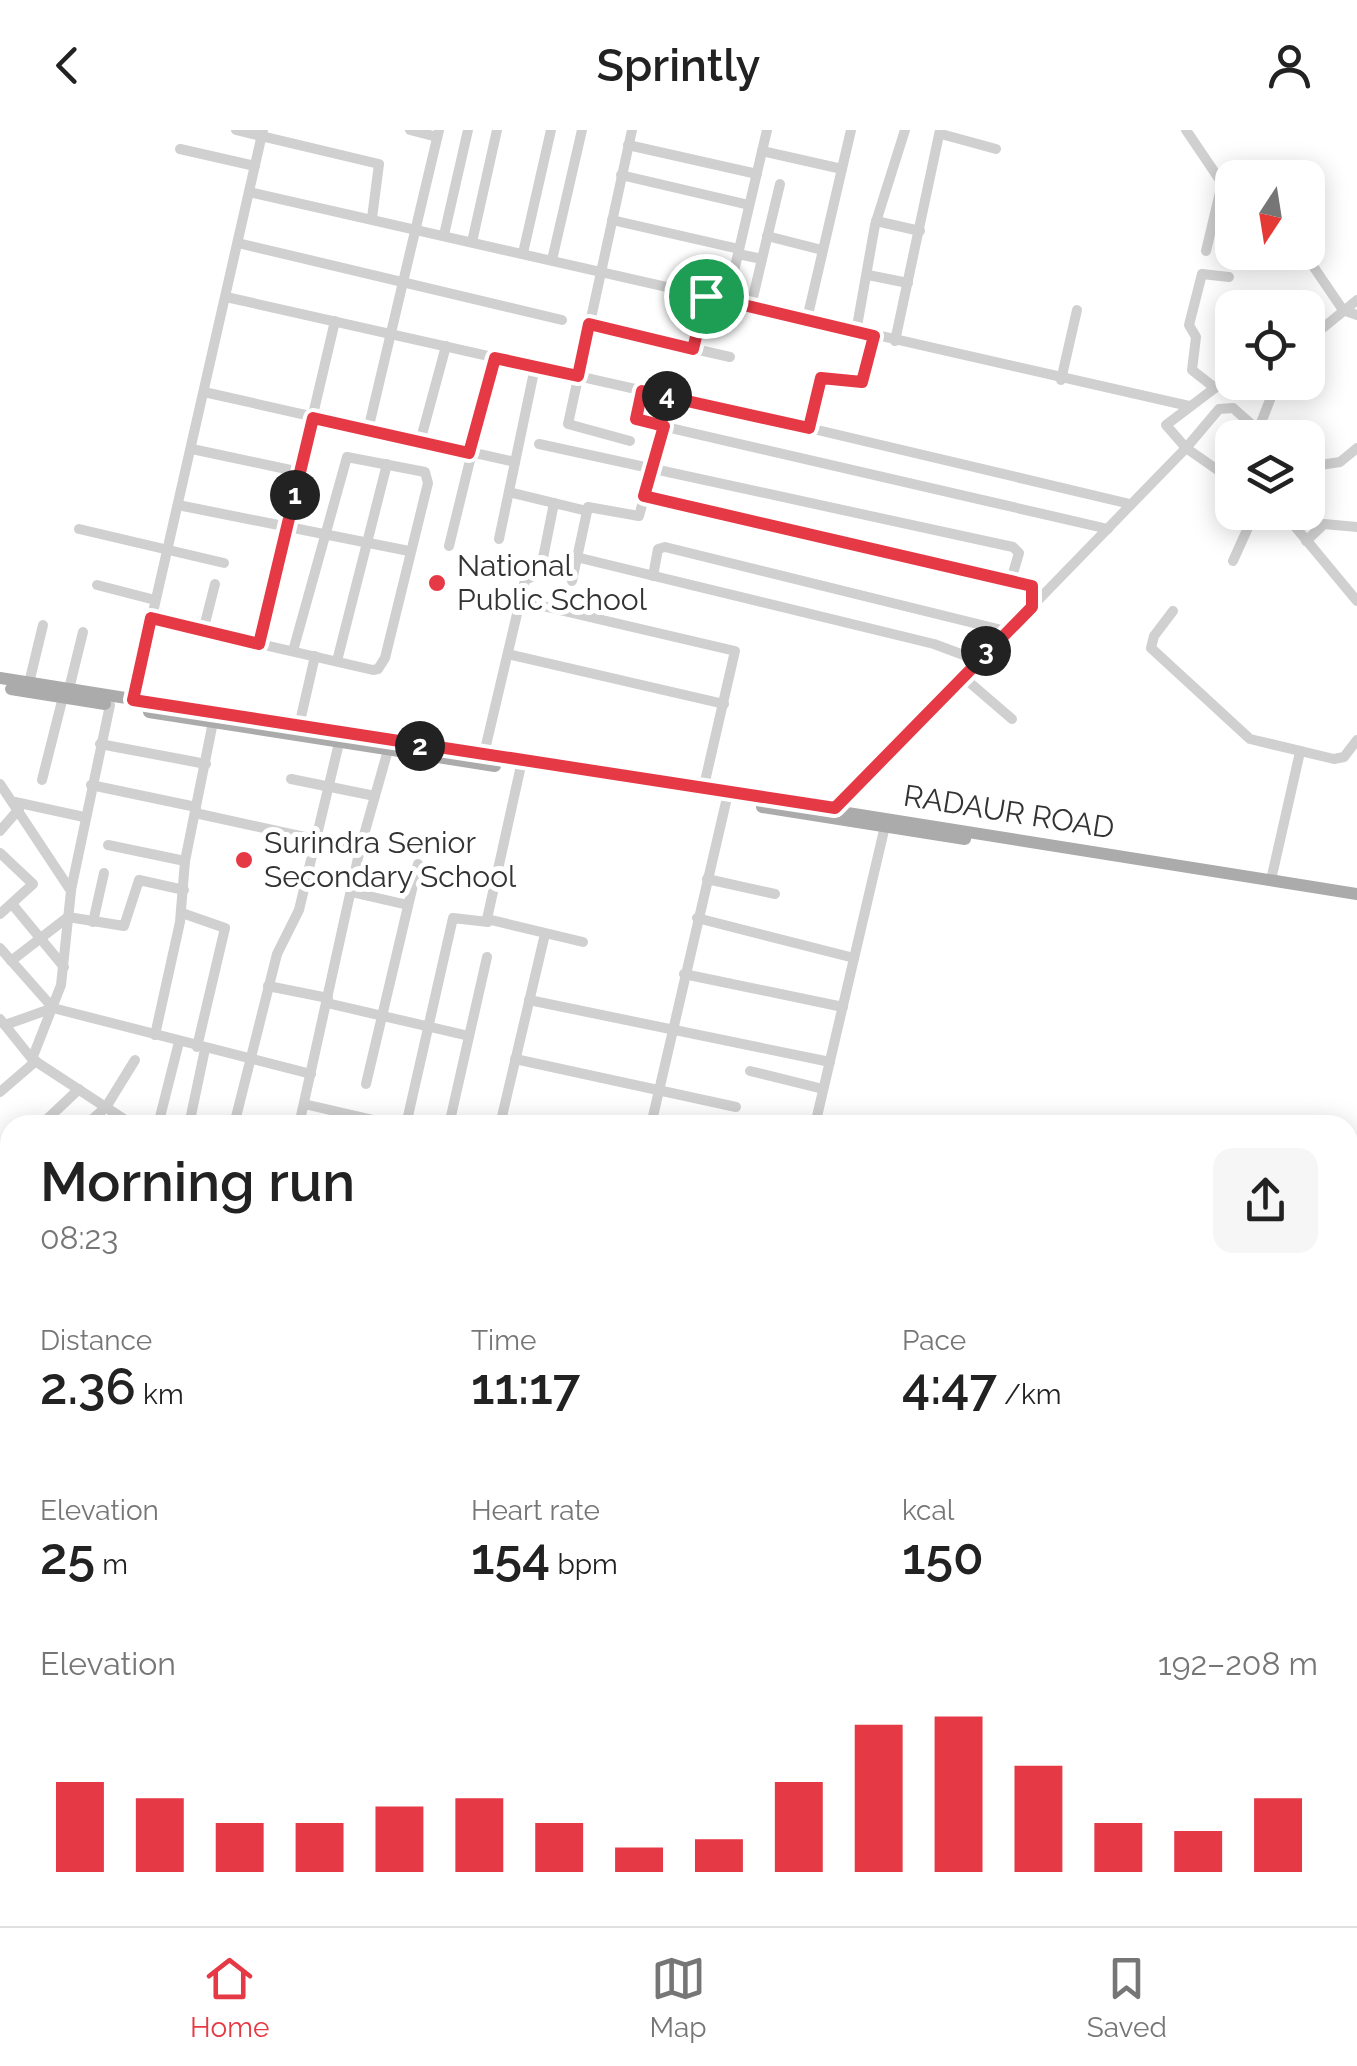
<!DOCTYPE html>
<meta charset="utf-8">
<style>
:root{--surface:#fff;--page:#f6f6f6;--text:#222;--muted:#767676;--line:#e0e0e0;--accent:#e63946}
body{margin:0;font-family:Raleway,sans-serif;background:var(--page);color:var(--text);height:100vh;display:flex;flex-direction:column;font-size:38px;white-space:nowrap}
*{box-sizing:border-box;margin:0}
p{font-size:32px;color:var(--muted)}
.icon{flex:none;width:55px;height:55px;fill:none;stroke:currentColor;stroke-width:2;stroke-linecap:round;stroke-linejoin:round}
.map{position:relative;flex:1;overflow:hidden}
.details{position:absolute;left:0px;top:985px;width:1358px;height:812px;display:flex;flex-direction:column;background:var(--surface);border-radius:30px 30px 0 0;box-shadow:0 5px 25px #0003}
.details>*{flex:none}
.needle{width:65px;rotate:192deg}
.tools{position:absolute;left:1215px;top:30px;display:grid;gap:20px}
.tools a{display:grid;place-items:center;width:110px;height:110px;border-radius:20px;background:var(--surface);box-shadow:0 5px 25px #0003;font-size:50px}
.pin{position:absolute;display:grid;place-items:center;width:85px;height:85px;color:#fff;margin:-42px;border:5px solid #fff;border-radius:50%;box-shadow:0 2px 10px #0007}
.km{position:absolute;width:50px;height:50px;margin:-25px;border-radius:50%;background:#222;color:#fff;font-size:28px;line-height:50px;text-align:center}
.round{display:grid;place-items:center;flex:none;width:105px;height:105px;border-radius:20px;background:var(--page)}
.headline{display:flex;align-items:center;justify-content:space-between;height:170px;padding:0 40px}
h1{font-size:55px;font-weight:600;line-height:75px}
.figures{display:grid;grid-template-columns:repeat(3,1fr);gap:15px;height:170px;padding:10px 40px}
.figures div{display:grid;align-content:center}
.figures b{font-size:50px;font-weight:600}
.figures small{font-size:28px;font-weight:400}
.figures p{font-size:28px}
.chart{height:280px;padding:20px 40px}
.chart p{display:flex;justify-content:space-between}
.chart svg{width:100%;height:180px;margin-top:10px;stroke:var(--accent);stroke-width:6}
header{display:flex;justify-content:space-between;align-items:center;height:130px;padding:0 40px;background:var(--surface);font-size:45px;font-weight:600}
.tab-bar{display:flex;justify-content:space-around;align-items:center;height:140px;border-top:2px solid var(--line);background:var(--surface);font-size:28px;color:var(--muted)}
.tab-bar a{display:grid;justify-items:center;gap:5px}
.tab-bar .on{color:var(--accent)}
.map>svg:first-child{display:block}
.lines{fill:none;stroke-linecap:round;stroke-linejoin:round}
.minor{stroke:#d0d0d0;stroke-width:10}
.major{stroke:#ababab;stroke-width:12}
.route-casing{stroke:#fff;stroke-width:20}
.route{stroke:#e63946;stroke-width:12}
.poi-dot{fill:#e63946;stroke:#fff;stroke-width:4}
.labels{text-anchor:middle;stroke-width:10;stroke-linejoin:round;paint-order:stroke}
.poi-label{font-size:30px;fill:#333;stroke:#fff;text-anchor:start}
.street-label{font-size:30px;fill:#333;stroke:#fff}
</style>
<header><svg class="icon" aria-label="back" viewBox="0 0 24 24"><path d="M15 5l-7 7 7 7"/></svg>Sprintly<svg class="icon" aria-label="person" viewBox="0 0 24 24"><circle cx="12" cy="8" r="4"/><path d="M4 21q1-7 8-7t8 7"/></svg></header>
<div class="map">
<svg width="1357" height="1796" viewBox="0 0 1357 1796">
<rect width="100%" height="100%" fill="#fff"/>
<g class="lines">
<!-- minor -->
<g class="minor">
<path d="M236 0 379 34 372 88"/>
<path d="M410 0 437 7"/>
<path d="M1186 0 1232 68"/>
<path d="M941 4 996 19"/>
<path d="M628 15 757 44"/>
<path d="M180 19 255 36"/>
<path d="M762 21 842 39"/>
<path d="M621 45 749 75"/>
<path d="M249 62 1189 276"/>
<path d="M612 90 739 119"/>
<path d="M876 91 920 101"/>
<path d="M444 105 468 0"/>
<path d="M767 106 822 120"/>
<path d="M472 112 497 0"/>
<path d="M238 113 562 190"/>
<path d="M1206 121 1222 54"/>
<path d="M1281 122 1313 136 1343 180 1357 185"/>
<path d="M523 123 551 0"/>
<path d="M738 124 762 129 780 54"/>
<path d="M552 130 582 0"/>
<path d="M868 145 908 153"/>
<path d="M226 167 809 298"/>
<path d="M727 171 767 0"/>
<path d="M751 176 762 129"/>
<path d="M807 189 851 0"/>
<path d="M589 195 730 227"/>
<path d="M856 202 875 95 905 0"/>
<path d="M874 206 860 254 819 250 809 298 1130 374"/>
<path d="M1308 210 1357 170"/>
<path d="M895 211 940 0"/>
<path d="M693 219 706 166"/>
<path d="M1232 245 1166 295 1186 318 1232 350"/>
<path d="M1061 250 1077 180"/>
<path d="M1215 258 1192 240 1196 207 1189 195 1202 144 1229 147"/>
<path d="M642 261 636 286 640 291 1108 399"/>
<path d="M204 262 515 332"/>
<path d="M368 300 439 0"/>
<path d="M1255 308 1277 252"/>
<path d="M630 311 568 294 632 0"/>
<path d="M420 312 446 216"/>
<path d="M539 314 1013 417 1019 423 1011 450"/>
<path d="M192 319 300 342"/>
<path d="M1308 342 1320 335 1340 332 1357 318"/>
<path d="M509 362 587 381"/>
<path d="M645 366 1029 453 1032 477"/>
<path d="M178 375 409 421"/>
<path d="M1283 382 1357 471"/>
<path d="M79 399 224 433"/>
<path d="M499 409 535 237"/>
<path d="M1306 411 1324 394 1357 397"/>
<path d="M449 416 495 228"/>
<path d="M576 427 934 514 977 530"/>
<path d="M1233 431 1255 382"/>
<path d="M653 446 658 419 665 417 1006 501"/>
<path d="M572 451 588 377 639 386 664 296"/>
<path d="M97 455 155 470"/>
<path d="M521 471 735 521 703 660"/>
<path d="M1173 481 1154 506 1151 518 1250 609 1334 629 1344 627 1357 610"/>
<path d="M151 488 177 495 373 540 378 539 385 528 428 353 425 342 347 327 293 521"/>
<path d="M203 501 215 454"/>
<path d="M259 514 335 191"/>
<path d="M508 524 724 574"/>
<path d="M337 531 387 334"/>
<path d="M962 546 1012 589"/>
<path d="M29 553 43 495"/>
<path d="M69 559 83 502"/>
<path d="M133 570 263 0"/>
<path d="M299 596 315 526"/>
<path d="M100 614 206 634"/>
<path d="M483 628 525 450 540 443 554 373"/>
<path d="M520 640 487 789 583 812"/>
<path d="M291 649 375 666"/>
<path d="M42 650 63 567"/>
<path d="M0 654 71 761 61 855 32 929"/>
<path d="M91 655 196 677"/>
<path d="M15 672 84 687"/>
<path d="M835 679 1186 318 1219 279 1233 278 1267 308"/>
<path d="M195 683 360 719"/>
<path d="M0 701 19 679"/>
<path d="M108 715 185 731"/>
<path d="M0 723 33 754 0 784"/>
<path d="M707 749 775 764"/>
<path d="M1271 750 1300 622"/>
<path d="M71 760 110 575"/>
<path d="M351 762 408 775"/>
<path d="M12 774 64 837"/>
<path d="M182 783 225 798 197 917"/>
<path d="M697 788 854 828"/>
<path d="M93 792 104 743"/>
<path d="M0 818 53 878 5 895"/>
<path d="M11 831 68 787 124 796 139 750 184 760"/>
<path d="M684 844 843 877"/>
<path d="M268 856 328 868"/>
<path d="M529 870 830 932"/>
<path d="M327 873 469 906"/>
<path d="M53 878 311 944"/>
<path d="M0 889 32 929 133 995"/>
<path d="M155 905 180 792 185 731 213 592"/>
<path d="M515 929 736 977"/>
<path d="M750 941 823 959"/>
<path d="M366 954 418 734"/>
<path d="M0 962 36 931"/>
<path d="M304 974 378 991"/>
<path d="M501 989 529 995"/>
<path d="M41 995 79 959"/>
<path d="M86 995 106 977 135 930"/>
<path d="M158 995 179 912"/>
<path d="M189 995 205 919"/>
<path d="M234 995 277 824 299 780 339 613"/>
<path d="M299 995 360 719 388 620"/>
<path d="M406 995 453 788 488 792"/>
<path d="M449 995 487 827"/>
<path d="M500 995 545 804"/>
<path d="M651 995 726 672"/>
<path d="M815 995 885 696"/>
<path d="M0 1034 10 1024"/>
<path d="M0 1073 10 1064"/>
<path d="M0 1128 10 1117"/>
<path d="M0 1134 10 1144"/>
<path d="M0 1189 10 1197"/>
<path d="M0 1219 10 1208"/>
<path d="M0 1262 10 1271"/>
<path d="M0 1353 10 1355"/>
<path d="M5 1514 0 1483 10 1431"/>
<path d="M0 1564 10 1566"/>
<path d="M1348 1707 1357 1709"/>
<path d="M0 1748 10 1751"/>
<path d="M139 1788 167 1796"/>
<path d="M260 1788 292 1795"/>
<path d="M391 1788 432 1796"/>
<path d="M488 1788 529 1796"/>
<path d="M797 1788 826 1796"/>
<path d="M1122 1788 1144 1793"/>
<path d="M74 1796 77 1788"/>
<path d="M123 1796 125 1788"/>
<path d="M198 1796 199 1788"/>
<path d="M548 1796 549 1788"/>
<path d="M584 1796 586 1788"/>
<path d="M603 1796 605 1788"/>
<path d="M640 1796 642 1788"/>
<path d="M688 1796 689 1788"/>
<path d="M768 1796 775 1788"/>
<path d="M1070 1796 1072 1788"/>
<path d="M1275 1796 1283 1792 1302 1796"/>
</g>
<!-- major -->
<g class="major">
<path d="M0 548 1357 764"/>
<path d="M11 559 105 574"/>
<path d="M149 582 495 636"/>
<path d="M762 677 965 709"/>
</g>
</g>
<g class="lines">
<defs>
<path id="route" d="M706 166 874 206 862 252 821 248 809 298 642 261 636 289 664 296 644 366 1032 456V477L835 678 133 570 151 488 259 514 313 288 469 323 495 228 578 246 589 194 693 219Z"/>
</defs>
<!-- route casing -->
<use href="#route" class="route-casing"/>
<!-- route -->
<use href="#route" class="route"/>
</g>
<!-- markers -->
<g class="poi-dot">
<circle cx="437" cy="453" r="10"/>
<circle cx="244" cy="730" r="10"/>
</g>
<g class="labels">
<!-- poi labels -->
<g class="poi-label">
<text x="457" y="446">National<tspan x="457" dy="34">Public School</tspan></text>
<text x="264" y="723">Surindra Senior<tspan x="264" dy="34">Secondary School</tspan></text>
</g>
<!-- street labels -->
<g class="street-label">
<text transform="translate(1009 682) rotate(9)" y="10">RADAUR ROAD</text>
</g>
</g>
</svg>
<div class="tools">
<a><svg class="needle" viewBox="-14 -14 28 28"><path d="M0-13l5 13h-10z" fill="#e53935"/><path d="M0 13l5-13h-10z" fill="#767676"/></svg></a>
<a><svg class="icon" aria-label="locate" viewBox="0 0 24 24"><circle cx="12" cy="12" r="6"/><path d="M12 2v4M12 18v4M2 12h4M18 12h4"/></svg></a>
<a><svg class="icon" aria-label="layers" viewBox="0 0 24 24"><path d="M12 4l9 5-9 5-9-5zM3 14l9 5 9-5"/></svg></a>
</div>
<div class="pin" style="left:706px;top:166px;background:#1e9e55"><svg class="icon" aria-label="arrive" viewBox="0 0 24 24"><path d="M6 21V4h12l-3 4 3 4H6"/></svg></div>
<b class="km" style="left:295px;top:365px">1</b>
<b class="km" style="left:420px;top:616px">2</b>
<b class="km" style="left:986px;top:521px">3</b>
<b class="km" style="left:667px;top:266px">4</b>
<section class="details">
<div class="headline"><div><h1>Morning run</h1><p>08:23</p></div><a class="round"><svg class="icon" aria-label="share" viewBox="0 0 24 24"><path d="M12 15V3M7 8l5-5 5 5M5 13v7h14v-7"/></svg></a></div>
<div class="figures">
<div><p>Distance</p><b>2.36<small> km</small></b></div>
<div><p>Time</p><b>11:17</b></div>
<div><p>Pace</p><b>4:47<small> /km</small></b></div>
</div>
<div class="figures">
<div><p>Elevation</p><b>25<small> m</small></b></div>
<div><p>Heart rate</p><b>154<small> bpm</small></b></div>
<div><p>kcal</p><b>150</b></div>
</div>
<div class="chart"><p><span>Elevation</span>192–208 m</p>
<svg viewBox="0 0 160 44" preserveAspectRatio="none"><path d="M5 44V22M15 44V26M25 44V32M35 44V32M45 44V28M55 44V26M65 44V32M75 44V38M85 44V36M95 44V22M105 44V8M115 44V6M125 44V18M135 44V32M145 44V34M155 44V26"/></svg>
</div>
</section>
</div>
<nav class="tab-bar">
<a class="on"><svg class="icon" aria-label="home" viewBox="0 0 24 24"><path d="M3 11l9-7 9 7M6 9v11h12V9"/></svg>Home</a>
<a><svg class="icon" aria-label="map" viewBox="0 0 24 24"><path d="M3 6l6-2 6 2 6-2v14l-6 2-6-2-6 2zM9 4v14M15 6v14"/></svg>Map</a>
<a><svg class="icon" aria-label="saved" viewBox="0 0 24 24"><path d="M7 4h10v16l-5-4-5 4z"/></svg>Saved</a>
</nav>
